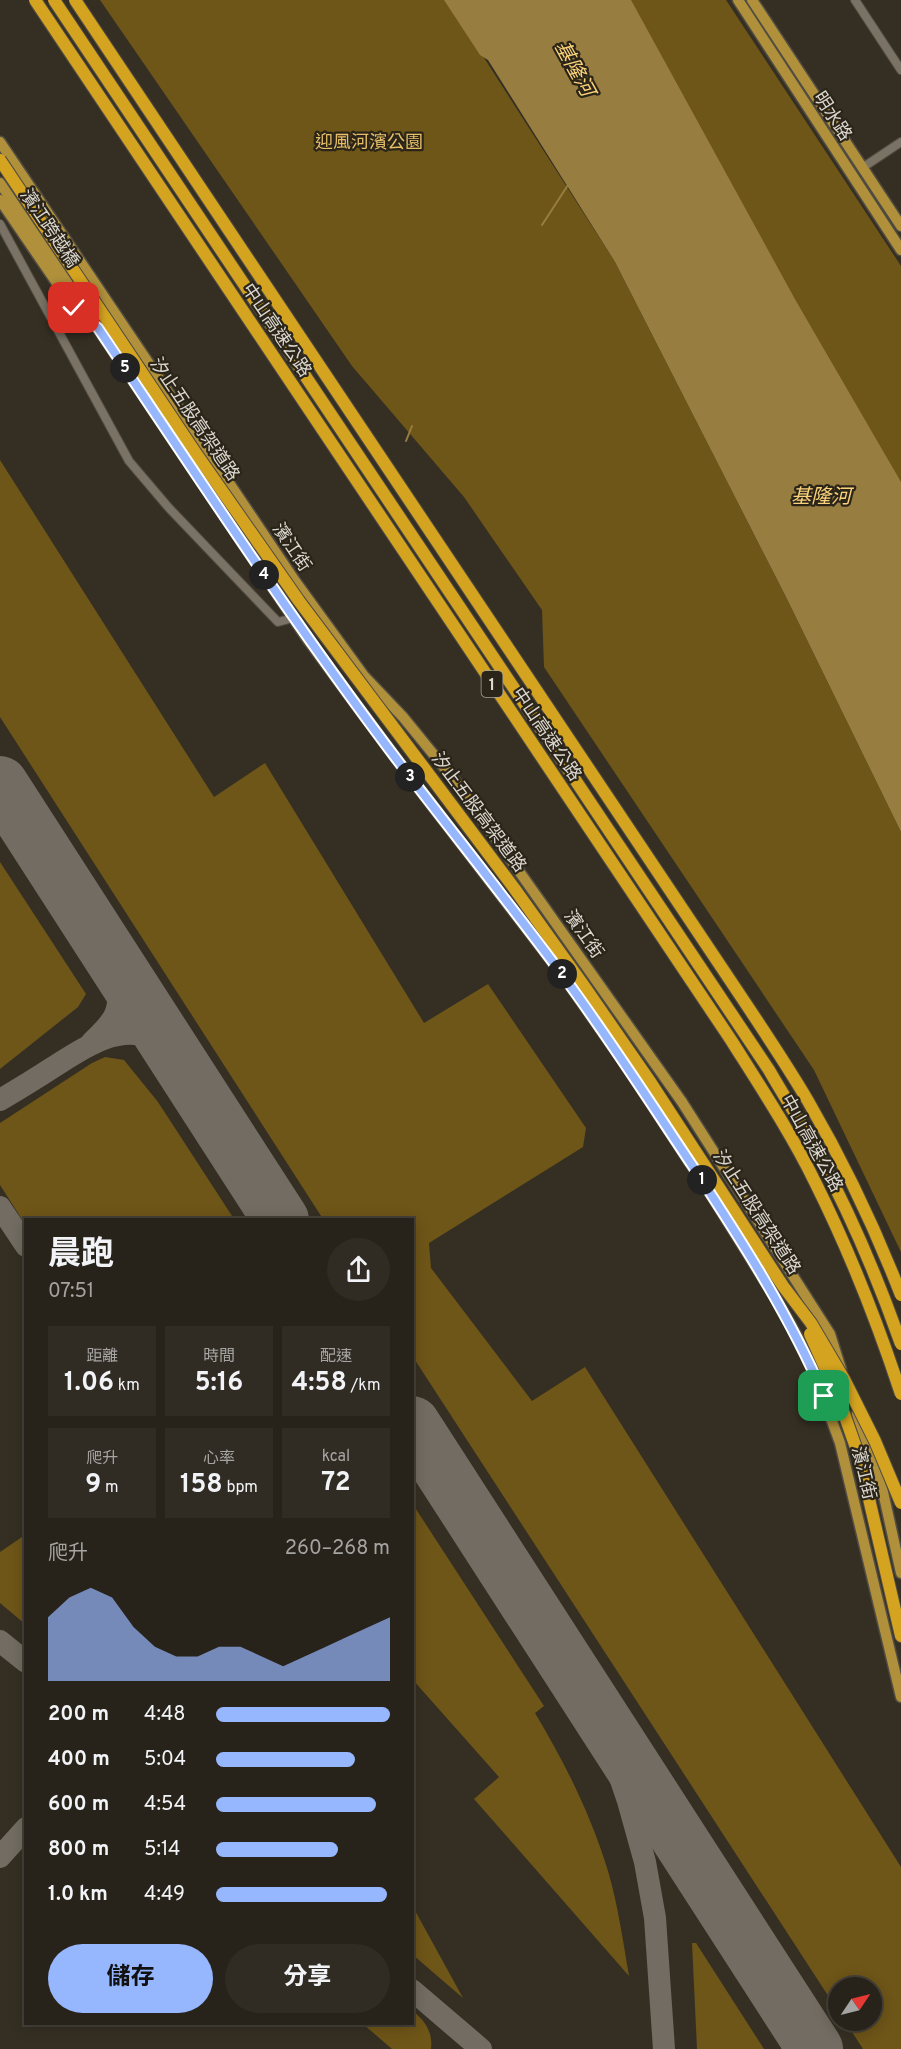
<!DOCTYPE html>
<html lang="zh-TW">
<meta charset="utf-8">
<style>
:root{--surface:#28231a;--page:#302b23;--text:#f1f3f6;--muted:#a5a4a2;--line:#444039;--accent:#96b6fd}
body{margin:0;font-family:Overpass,"Noto Sans TC",sans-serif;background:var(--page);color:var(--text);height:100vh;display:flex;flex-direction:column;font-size:22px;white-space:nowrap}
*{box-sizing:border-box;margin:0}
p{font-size:20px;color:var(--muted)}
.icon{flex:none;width:33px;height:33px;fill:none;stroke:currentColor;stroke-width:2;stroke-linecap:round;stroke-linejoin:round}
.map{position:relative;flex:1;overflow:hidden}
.drawer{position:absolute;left:24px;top:1218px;width:390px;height:807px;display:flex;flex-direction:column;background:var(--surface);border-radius:0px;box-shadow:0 3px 15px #0003,0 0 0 2px var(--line)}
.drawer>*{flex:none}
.needle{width:39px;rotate:55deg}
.tools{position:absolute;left:828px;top:1977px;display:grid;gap:12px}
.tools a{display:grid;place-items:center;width:54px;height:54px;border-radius:50%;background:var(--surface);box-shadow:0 3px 15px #0003,0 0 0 2px var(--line);font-size:30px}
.pin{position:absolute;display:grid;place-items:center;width:51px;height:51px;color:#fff;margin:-26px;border-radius:12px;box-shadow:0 3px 9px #0006}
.km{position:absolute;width:30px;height:30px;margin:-15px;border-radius:50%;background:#222;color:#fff;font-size:16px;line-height:30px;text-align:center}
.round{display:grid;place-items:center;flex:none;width:63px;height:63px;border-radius:32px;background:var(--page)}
.head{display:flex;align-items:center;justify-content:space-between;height:102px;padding:0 24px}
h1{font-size:33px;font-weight:700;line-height:45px}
.figures{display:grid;grid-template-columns:repeat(3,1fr);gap:9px;height:102px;padding:6px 24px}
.figures div{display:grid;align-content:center;border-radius:0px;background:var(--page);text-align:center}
.figures b{font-size:26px;font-weight:700}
.figures small{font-size:16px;font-weight:400}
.figures p{font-size:16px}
.chart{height:168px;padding:12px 24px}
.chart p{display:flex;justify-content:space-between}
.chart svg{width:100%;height:108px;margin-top:6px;fill:var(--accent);opacity:.7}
.cta{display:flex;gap:12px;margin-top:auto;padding:12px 24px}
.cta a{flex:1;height:69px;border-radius:36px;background:var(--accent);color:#111;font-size:24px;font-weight:700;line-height:69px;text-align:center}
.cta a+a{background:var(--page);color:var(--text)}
ul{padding:0 24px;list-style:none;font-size:20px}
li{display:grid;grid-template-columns:96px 72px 1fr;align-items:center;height:45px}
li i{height:15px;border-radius:8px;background:var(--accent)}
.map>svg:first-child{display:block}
.green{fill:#6e5518}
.water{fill:#987d41}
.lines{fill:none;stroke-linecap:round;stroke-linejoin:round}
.stream{stroke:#987d41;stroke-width:2}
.taxiway{stroke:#726c62;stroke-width:22}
.runway{stroke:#726c62;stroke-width:56}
.minor-casing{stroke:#524d42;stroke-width:10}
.major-casing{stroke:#524d42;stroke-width:13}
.highway-casing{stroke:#524d42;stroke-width:14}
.minor{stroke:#7a7365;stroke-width:8}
.major{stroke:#b0903b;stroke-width:10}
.highway{stroke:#d4a31f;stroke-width:12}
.highway-bridge-casing{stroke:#524d42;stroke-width:14;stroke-linecap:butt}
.highway-bridge{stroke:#d4a31f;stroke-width:12}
.route-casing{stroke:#fff;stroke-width:12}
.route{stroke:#96b6fd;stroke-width:8}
.labels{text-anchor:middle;stroke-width:4.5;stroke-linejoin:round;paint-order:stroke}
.shield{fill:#2b2519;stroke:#a6a298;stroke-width:1.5}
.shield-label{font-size:16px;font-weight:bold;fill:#dbd7cf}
.street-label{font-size:18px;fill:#dbd7cf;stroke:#2b2519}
.park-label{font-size:18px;fill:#e5be67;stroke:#2b2519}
.water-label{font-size:20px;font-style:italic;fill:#fad27b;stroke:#2b2519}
</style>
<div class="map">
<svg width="901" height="2049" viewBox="0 0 901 2049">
<rect width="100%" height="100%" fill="#352f23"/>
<!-- green -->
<g class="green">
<path d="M100 0H447L615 262 786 597 901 832V1252L814 1070 544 667 542 610 464 497 352 366Z"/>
<path d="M626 0H726L901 266V491Z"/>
<path d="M0 460 214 797 265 763 424 1023 488 984 586 1128 583 1147 429 1243 431 1268 532 1401 585 1367 901 1867V2049H863L845 2021 872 2020V1988H838V2011L413 1357 412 1220 323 1219 0 717Z"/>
<path d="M0 862 86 994 78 1007 0 1069Z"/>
<path d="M105 1057 124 1060 158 1102 234 1219 26 1220 25 1224 0 1185V1123L92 1063Z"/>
<path d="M412 1503 544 1706 535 1713C565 1763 591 1815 608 1871 618 1905 623 1941 629 1976L474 1799 499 1777 413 1680Z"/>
<path d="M25 1535H26L25 1624 0 1603V1552Z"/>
<path d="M412 1907H413L463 1998 413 1955Z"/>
<path d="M692 1943H696L764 2049H697Z"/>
<path d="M413 2011C425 2021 433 2032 431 2049H392L363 2024H412Z"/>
</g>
<!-- water -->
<path class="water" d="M444 0H631L796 301 901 482V832L786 597 615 262 488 60 480 55Z"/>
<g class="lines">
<!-- stream -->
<g class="stream">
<path d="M542 225 568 185"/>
<path d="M406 441 412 426"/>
</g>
<!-- taxiway -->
<g class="taxiway">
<path d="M0 787 118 980C121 1013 115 1020 92 1042"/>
<path d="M0 1100C17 1090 35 1079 52 1068 82 1049 114 1025 151 1037L281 1220"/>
<path d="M0 1207 26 1246"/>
<path d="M0 1641 26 1662"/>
<path d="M583 1689 611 1751 628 1801 645 1862 655 1918 664 2049"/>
<path d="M0 1857 26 1828"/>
<path d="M412 1990 481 2049"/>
</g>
<!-- runway -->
<g class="runway">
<path d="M0 784 281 1220"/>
<path d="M412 1424 815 2049"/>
</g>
<defs>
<g id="minor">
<path d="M855 0 901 70"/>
<path d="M862 168 901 142"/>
<path d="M0 224 129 461 169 508 278 622 293 618"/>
</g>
<g id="major">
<path d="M738 0 901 250"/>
<path d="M752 0 901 226"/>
<path d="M0 142 295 581 364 676 403 717 456 782 682 1102 830 1334 841 1369"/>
<path d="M0 183 309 641 398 761 565 978 624 1062 716 1202 775 1297 800 1342 814 1372 840 1443 901 1697"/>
<path d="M0 200 74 308 86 318"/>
<path d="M857 1414 883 1492 901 1573"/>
</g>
<path id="highway" d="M859 1456 901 1636"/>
</defs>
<!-- minor casing -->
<use href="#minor" class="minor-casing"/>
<!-- major casing -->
<use href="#major" class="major-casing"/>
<!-- highway casing -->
<use href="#highway" class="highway-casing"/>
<!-- minor -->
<use href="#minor" class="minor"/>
<!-- major -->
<use href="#major" class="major"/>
<!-- highway -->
<use href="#highway" class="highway"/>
<defs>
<g id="highway-bridge">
<path d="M35 0 731 1040C760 1086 791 1133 815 1182 849 1250 877 1321 901 1394"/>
<path d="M54 0 769 1070C785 1098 803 1125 818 1154 851 1215 878 1279 901 1344"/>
<path d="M75 0 744 1001C766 1034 788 1067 808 1101 844 1163 875 1228 901 1295"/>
<path d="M0 160 195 452 299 601 514 888 584 986 651 1083 783 1286 811 1323 844 1379 875 1441 901 1503"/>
<path d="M810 1334 837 1394 859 1456"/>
</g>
</defs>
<!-- highway-bridge casing -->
<use href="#highway-bridge" class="highway-bridge-casing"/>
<!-- highway-bridge -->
<use href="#highway-bridge" class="highway-bridge"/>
</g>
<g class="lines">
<defs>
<path id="route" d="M74 308 98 328C196 474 292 621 398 761 453 833 510 904 564 977 609 1038 650 1102 692 1165 741 1240 789 1314 824 1396"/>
</defs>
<!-- route casing -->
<use href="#route" class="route-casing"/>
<!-- route -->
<use href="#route" class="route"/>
</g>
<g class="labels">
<!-- shield labels -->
<rect class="shield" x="481.5" y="671" width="21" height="26" rx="4.5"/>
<g class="shield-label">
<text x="492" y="690">1</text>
</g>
<!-- street labels -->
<g class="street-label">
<text transform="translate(833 116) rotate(57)" y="6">明水路</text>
<text transform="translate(50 228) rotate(56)" y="6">濱江跨越橋</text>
<text transform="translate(277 330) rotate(56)" y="6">中山高速公路</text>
<text transform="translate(195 419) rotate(56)" y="6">汐止五股高架道路</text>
<text transform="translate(292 547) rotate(56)" y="6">濱江街</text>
<text transform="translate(547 734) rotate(56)" y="6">中山高速公路</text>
<text transform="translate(479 812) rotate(53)" y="6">汐止五股高架道路</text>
<text transform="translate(584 934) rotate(55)" y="6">濱江街</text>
<text transform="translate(812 1143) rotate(61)" y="6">中山高速公路</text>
<text transform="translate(757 1212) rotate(57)" y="6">汐止五股高架道路</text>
<text transform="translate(864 1473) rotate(77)" y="6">濱江街</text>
</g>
<!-- park labels -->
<g class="park-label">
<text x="369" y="148">迎風河濱公園</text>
</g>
<!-- water labels -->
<g class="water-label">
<text transform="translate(575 68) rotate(61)" y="7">基隆河</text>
<text x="821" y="503">基隆河</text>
</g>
</g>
</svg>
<div class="tools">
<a><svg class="needle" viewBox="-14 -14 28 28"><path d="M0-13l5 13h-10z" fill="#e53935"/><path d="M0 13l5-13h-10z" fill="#a5a4a2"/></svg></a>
</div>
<div class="pin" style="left:824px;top:1396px;background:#1e9e55"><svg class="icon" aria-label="arrive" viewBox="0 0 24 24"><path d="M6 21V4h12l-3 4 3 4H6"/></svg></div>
<div class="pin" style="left:74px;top:308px;background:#d93025"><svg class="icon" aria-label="check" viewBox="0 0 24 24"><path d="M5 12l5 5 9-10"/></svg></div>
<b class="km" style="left:702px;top:1180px">1</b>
<b class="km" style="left:562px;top:974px">2</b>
<b class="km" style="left:410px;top:777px">3</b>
<b class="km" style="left:264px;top:575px">4</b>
<b class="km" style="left:125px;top:368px">5</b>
<section class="drawer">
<div class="head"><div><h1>晨跑</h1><p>07:51</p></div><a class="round"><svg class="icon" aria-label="share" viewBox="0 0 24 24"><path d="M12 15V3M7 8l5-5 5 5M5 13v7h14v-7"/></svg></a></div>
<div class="figures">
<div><p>距離</p><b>1.06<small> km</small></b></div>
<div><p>時間</p><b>5:16</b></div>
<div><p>配速</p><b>4:58<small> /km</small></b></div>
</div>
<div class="figures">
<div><p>爬升</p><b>9<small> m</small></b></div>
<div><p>心率</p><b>158<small> bpm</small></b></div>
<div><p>kcal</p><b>72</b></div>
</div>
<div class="chart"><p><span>爬升</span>260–268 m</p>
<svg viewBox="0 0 160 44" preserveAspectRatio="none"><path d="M0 44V18L10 10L20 6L30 10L40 22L50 30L60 34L70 34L80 30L90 30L100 34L110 38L120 34L130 30L140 26L150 22L160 18V44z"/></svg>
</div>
<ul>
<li><b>200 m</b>4:48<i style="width:100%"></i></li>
<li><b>400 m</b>5:04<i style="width:80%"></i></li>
<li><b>600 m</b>4:54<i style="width:92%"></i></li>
<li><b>800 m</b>5:14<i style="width:70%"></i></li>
<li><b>1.0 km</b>4:49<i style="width:98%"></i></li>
</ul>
<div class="cta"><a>儲存</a><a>分享</a></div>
</section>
</div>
